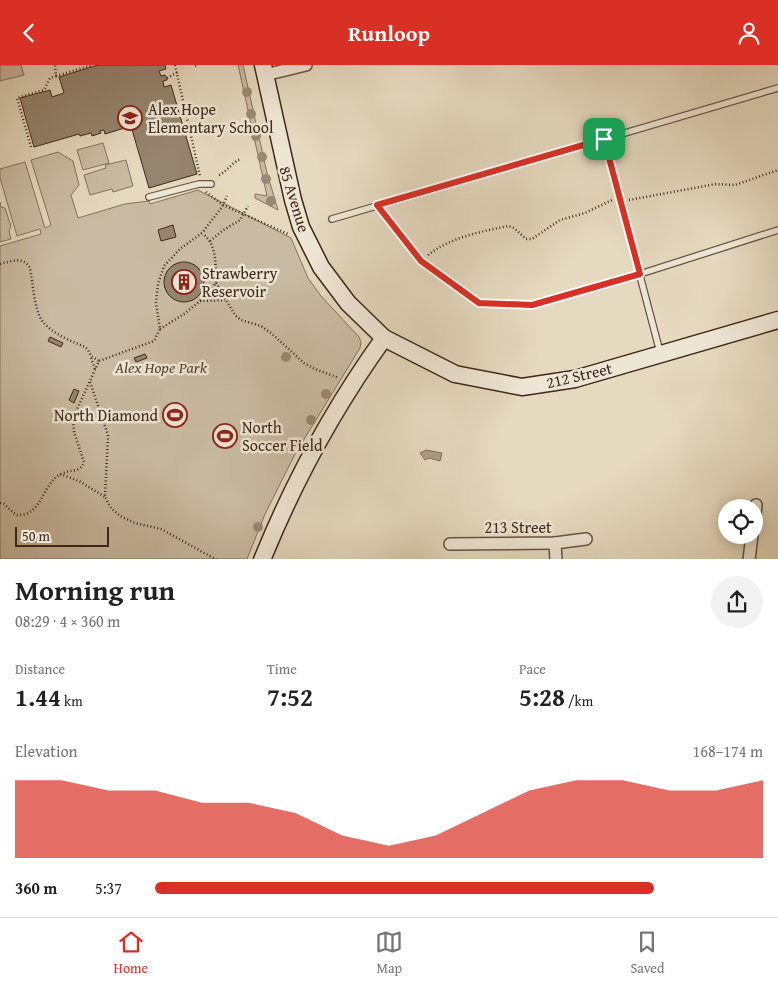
<!DOCTYPE html>
<meta charset="utf-8">
<style>
:root{--surface:#fff;--page:#f2f2f2;--text:#222;--muted:#767676;--line:#e0e0e0;--accent:#d93025}
body{margin:0;font-family:"Gentium Book Plus",serif;background:var(--page);color:var(--text);height:100vh;display:flex;flex-direction:column;font-size:19px;white-space:nowrap}
*{box-sizing:border-box;margin:0}
p{font-size:16px;color:var(--muted)}
.icon{flex:none;width:28px;height:28px;fill:none;stroke:currentColor;stroke-width:2;stroke-linecap:round;stroke-linejoin:round}
.map{position:relative;height:494px;overflow:hidden}
.sheet{display:flex;flex-direction:column;background:var(--surface);flex:1}
.sheet>*{flex:none}
.controls{position:absolute;left:718px;top:434px;display:grid;gap:10px}
.controls a{display:grid;place-items:center;width:45px;height:45px;border-radius:50%;background:var(--surface);box-shadow:0 2px 12px #0003;font-size:25px}
.scale{position:absolute;left:15px;bottom:12px;width:94px;box-sizing:border-box;padding-left:5px;border:2px solid #3f2819;border-top:0;font-size:14px;line-height:18px;white-space:nowrap;color:#3f2819;-webkit-text-stroke:4px #eee6d5;paint-order:stroke}
.pin{position:absolute;display:grid;place-items:center;width:42px;height:42px;color:#fff;margin:-21px;border-radius:10px;box-shadow:0 2px 8px #0006}
.round{display:grid;place-items:center;flex:none;width:52px;height:52px;border-radius:26px;background:var(--page)}
.overview{display:flex;align-items:center;justify-content:space-between;height:85px;padding:0 15px}
h1{font-size:28px;font-weight:700;line-height:38px}
.figures{display:grid;grid-template-columns:repeat(3,1fr);gap:8px;height:85px;padding:5px 15px}
.figures div{display:grid;align-content:center}
.figures b{font-size:25px;font-weight:700}
.figures small{font-size:14px;font-weight:400}
.figures p{font-size:14px}
.chart{height:140px;padding:10px 15px}
.chart p{display:flex;justify-content:space-between}
.chart svg{width:100%;height:90px;margin-top:5px;fill:var(--accent);opacity:.7}
ul{padding:0 15px;list-style:none;font-size:16px}
li{display:grid;grid-template-columns:80px 60px 1fr;align-items:center;height:38px}
li i{height:12px;border-radius:6px;background:var(--accent)}
header{display:flex;justify-content:space-between;align-items:center;height:65px;padding:0 15px;background:var(--accent);color:#fff;font-size:22px;font-weight:700}
.tabs{display:flex;justify-content:space-around;align-items:center;height:70px;border-top:1px solid var(--line);background:var(--surface);font-size:14px;color:var(--muted)}
.tabs a{display:grid;justify-items:center;gap:2px}
.tabs .on{color:var(--accent)}
.map>svg:first-child{display:block}
.green{fill:#c9bba3;stroke:#84725e}
.water{fill:#ad9d87;stroke:#816e5b}
.building{fill:#95846f;stroke:#3f2819}
.lines{fill:none;stroke-linecap:round;stroke-linejoin:round}
.lane-casing{stroke:#685442;stroke-width:8}
.street-casing{stroke:#685442;stroke-width:14}
.secondary-casing{stroke:#3f2819;stroke-width:19}
.path{stroke:#3f2819;stroke-width:2.5;stroke-dasharray:1 2.5;stroke-linecap:butt}
.lane{stroke:#eee6d5;stroke-width:5.5}
.street{stroke:#eee6d5;stroke-width:11}
.secondary{stroke:#eee6d5;stroke-width:16}
.tree{fill:#998873}
.route-casing{stroke:#fff;stroke-width:10}
.route{stroke:#d93025;stroke-width:6}
.labels{text-anchor:middle;stroke-width:5;stroke-linejoin:round;paint-order:stroke}
.poi-label{font-size:16px;fill:#3f2819;stroke:#eee6d5;text-anchor:start}
.street-label{font-size:16px;fill:#3f2819;stroke:#eee6d5}
.park-label{font-size:16px;font-style:italic;fill:#5b4535;stroke:#eee6d5}
</style>
<header><svg class="icon" aria-label="back" viewBox="0 0 24 24"><path d="M15 5l-7 7 7 7"/></svg>Runloop<svg class="icon" aria-label="person" viewBox="0 0 24 24"><circle cx="12" cy="8" r="4"/><path d="M4 21q1-7 8-7t8 7"/></svg></header>
<div class="map">
<svg width="778" height="495" viewBox="0 0 778 495">
<rect width="100%" height="100%" fill="#e5d9bf"/>
<filter id="stains"><feTurbulence type="fractalNoise" baseFrequency=".004" numOctaves="4"/><feColorMatrix values="0 0 0 0 .2 0 0 0 0 .09 0 0 0 0 .02 0 0 0 .5 -.17"/></filter>
<radialGradient id="worn" r=".72"><stop offset=".6" stop-color="#630" stop-opacity="0"/><stop offset="1" stop-color="#630" stop-opacity=".3"/></radialGradient>
<!-- green -->
<g class="green">
<path d="M0 0H21L24 10 0 16Z"/>
<path d="M238 0H243L267 108 278 145 255 133V129L267 131Z"/>
<path d="M103 78 109 98 83 105 77 85Z"/>
<path d="M58 87 73 96 79 120 71 130 78 153 125 139 149 136 150 139 198 125 291 173 308 213 321 231 359 272 361 277 360 283 295 389 265 449 247 494H0V181L41 169 40 164 17 171 0 113V104L25 97 45 163 51 160 31 95Z"/>
<path d="M126 95 133 121 113 127 112 124 90 130 84 110 106 103 105 100Z"/>
<path d="M0 137 1 142 5 143 11 161 9 166 11 174 0 177Z"/>
</g>
<!-- water -->
<path class="water" d="M426 385 442 388 440 396 429 393 425 395 420 388Z"/>
<!-- building -->
<g class="building">
<path d="M98 0H165L166 4 159 6 161 11 165 10 167 13V15L163 16 164 22 171 20 197 109 149 123 131 61 105 69 104 65 100 66 101 68 92 71 91 68 80 71 79 69 34 82 20 33 50 25 52 32 64 28 59 12Z"/>
<path d="M173 160 176 172 161 176 158 165Z"/>
<circle cx="184" cy="217" r="20"/>
<path d="M50 272 63 278 61 282 48 276Z"/>
<path d="M145 289 147 293 136 297 134 293Z"/>
<path d="M74 324 79 326 74 338 69 335Z"/>
</g>
<g class="lines">
<defs>
<g id="lane">
<path d="M604 74 660 287"/>
<path d="M149 132 199 119H211"/>
<path d="M377 140 421 196 479 238 531 240 640 209 778 165"/>
<path d="M332 154 778 23"/>
</g>
<g id="street">
<path d="M265 10 306 0"/>
<path d="M754 459 756 440"/>
<path d="M555 478 556 495"/>
<path d="M450 479 555 478 586 474"/>
<path d="M749 495 752 470"/>
</g>
<g id="secondary">
<path d="M263 0 293 135 301 162 321 202 348 238 384 273 455 309 522 322 575 314 778 255"/>
<path d="M262 495C294 416 335 341 384 273"/>
</g>
</defs>
<!-- lane casing -->
<use href="#lane" class="lane-casing"/>
<!-- street casing -->
<use href="#street" class="street-casing"/>
<!-- secondary casing -->
<use href="#secondary" class="secondary-casing"/>
<!-- path -->
<g class="path">
<path d="M175 0 200 111"/>
<path d="M195 1 197 0"/>
<path d="M56 11 93 0"/>
<path d="M167 13 178 7"/>
<path d="M31 82 17 33 44 25 50 13 56 11 55 0"/>
<path d="M219 110C228 106 232 97 241 94"/>
<path d="M206 127 223 140 288 169"/>
<path d="M629 135 716 119 735 120 778 105"/>
<path d="M210 176 222 166 240 155 248 141"/>
<path d="M428 190C451 172 480 167 508 161L514 163 526 174H532L560 155 585 148 612 135"/>
<path d="M0 199C12 196 23 191 30 203 33 218 34 246 43 257 53 269 71 276 85 282L88 285 91 291 99 296"/>
<path d="M216 218 235 250 241 255 261 261 271 268 304 298 315 304 339 313"/>
<path d="M200 236 225 235"/>
<path d="M160 264 184 249 200 236 216 218C215 200 218 181 203 169"/>
<path d="M91 293 95 304"/>
<path d="M90 317 108 370 105 432 111 443 120 451 135 458 161 464 217 495"/>
<path d="M60 409 79 416 105 432"/>
<path d="M0 438 4 439 16 450C43 452 41 419 61 409 70 404 81 408 84 397L74 367 73 353 99 296 154 276 160 264 156 238 158 219 164 201 180 184 202 168 222 142 227 131"/>
</g>
<!-- lane -->
<use href="#lane" class="lane"/>
<!-- street -->
<use href="#street" class="street"/>
<!-- secondary -->
<use href="#secondary" class="secondary"/>
</g>
<!-- trees -->
<g class="tree">
<circle cx="247" cy="27" r="5"/>
<circle cx="251" cy="49" r="5"/>
<circle cx="256" cy="71" r="5"/>
<circle cx="262" cy="92" r="5"/>
<circle cx="266" cy="114" r="5"/>
<circle cx="271" cy="136" r="5"/>
<circle cx="286" cy="292" r="5"/>
<circle cx="326" cy="329" r="5"/>
<circle cx="311" cy="355" r="5"/>
<circle cx="258" cy="462" r="5"/>
</g>
<g class="lines">
<defs>
<path id="route" d="M604 74 640 209 532 240 479 238 421 196 377 140Z"/>
</defs>
<!-- route casing -->
<use href="#route" class="route-casing"/>
<!-- route -->
<use href="#route" class="route"/>
</g>
<!-- icons -->
<defs>
<symbol id="school-ring" viewBox="-11 -11 22 22"><circle r="9.5" fill="#eee6d5" stroke="#8f2418" stroke-width="1.5"/><path d="M0-5L7-2L0 1L-7-2ZM-4 1L0 2.5L4 1V4Q0 6-4 4Z" fill="#8f2418"/></symbol>
<symbol id="building-ring" viewBox="-11 -11 22 22"><circle r="9.5" fill="#eee6d5" stroke="#8f2418" stroke-width="1.5"/><path d="M-4-6H4V6H1V3H-1V6H-4ZM-2.5-4.3h1.7v1.8h-1.7ZM.8-4.3h1.7v1.8H.8ZM-2.5-1h1.7V.8h-1.7ZM.8-1h1.7V.8H.8Z" fill="#8f2418"/></symbol>
<symbol id="stadium-ring" viewBox="-11 -11 22 22"><circle r="9.5" fill="#eee6d5" stroke="#8f2418" stroke-width="1.5"/><path d="M0-5a6.5 5 0 1 0 0 10a6.5 5 0 1 0 0-10ZM-3.5-1.8h7v3.6h-7Z" fill="#8f2418"/></symbol>
</defs>
<g fill-rule="evenodd">
<use href="#school-ring" x="116" y="39" width="28" height="28"/>
<use href="#building-ring" x="170" y="203" width="28" height="28"/>
<use href="#stadium-ring" x="161" y="336" width="28" height="28"/>
<use href="#stadium-ring" x="211" y="357" width="28" height="28"/>
</g>
<g class="labels">
<!-- poi labels -->
<g class="poi-label">
<text x="148" y="50">Alex Hope<tspan x="148" dy="18">Elementary School</tspan></text>
<text x="202" y="214">Strawberry<tspan x="202" dy="18">Reservoir</tspan></text>
<text x="158" y="356" text-anchor="end">North Diamond</text>
<text x="242" y="368">North<tspan x="242" dy="18">Soccer Field</tspan></text>
</g>
<!-- street labels -->
<g class="street-label">
<text transform="translate(295 134) rotate(73)" y="6">85 Avenue</text>
<text transform="translate(579 310) rotate(-13)" y="6">212 Street</text>
<text x="518" y="468">213 Street</text>
</g>
<!-- park labels -->
<g class="park-label">
<text x="161" y="308">Alex Hope Park</text>
</g>
</g>
<rect width="100%" height="100%" filter="url(#stains)"/>
<rect width="100%" height="100%" fill="url(#worn)"/>
</svg>
<div class="controls">
<a><svg class="icon" aria-label="locate" viewBox="0 0 24 24"><circle cx="12" cy="12" r="6"/><path d="M12 2v4M12 18v4M2 12h4M18 12h4"/></svg></a>
</div>
<div class="scale">50 m</div>
<div class="pin" style="left:604px;top:74px;background:#1e9e55"><svg class="icon" aria-label="arrive" viewBox="0 0 24 24"><path d="M6 21V4h12l-3 4 3 4H6"/></svg></div>
</div>
<section class="sheet">
<div class="overview"><div><h1>Morning run</h1><p>08:29 · 4 × 360 m</p></div><a class="round"><svg class="icon" aria-label="share" viewBox="0 0 24 24"><path d="M12 15V3M7 8l5-5 5 5M5 13v7h14v-7"/></svg></a></div>
<div class="figures">
<div><p>Distance</p><b>1.44<small> km</small></b></div>
<div><p>Time</p><b>7:52</b></div>
<div><p>Pace</p><b>5:28<small> /km</small></b></div>
</div>
<div class="chart"><p><span>Elevation</span>168–174 m</p>
<svg viewBox="0 0 160 44" preserveAspectRatio="none"><path d="M0 44V6L10 6L20 11L30 11L40 17L50 17L60 22L70 33L80 38L90 33L100 22L110 11L120 6L130 6L140 11L150 11L160 6V44z"/></svg>
</div>
<ul>
<li><b>360 m</b>5:37<i style="width:82%"></i></li>
</ul>
</section>
<nav class="tabs">
<a class="on"><svg class="icon" aria-label="home" viewBox="0 0 24 24"><path d="M3 11l9-7 9 7M6 9v11h12V9"/></svg>Home</a>
<a><svg class="icon" aria-label="map" viewBox="0 0 24 24"><path d="M3 6l6-2 6 2 6-2v14l-6 2-6-2-6 2zM9 4v14M15 6v14"/></svg>Map</a>
<a><svg class="icon" aria-label="saved" viewBox="0 0 24 24"><path d="M7 4h10v16l-5-4-5 4z"/></svg>Saved</a>
</nav>
